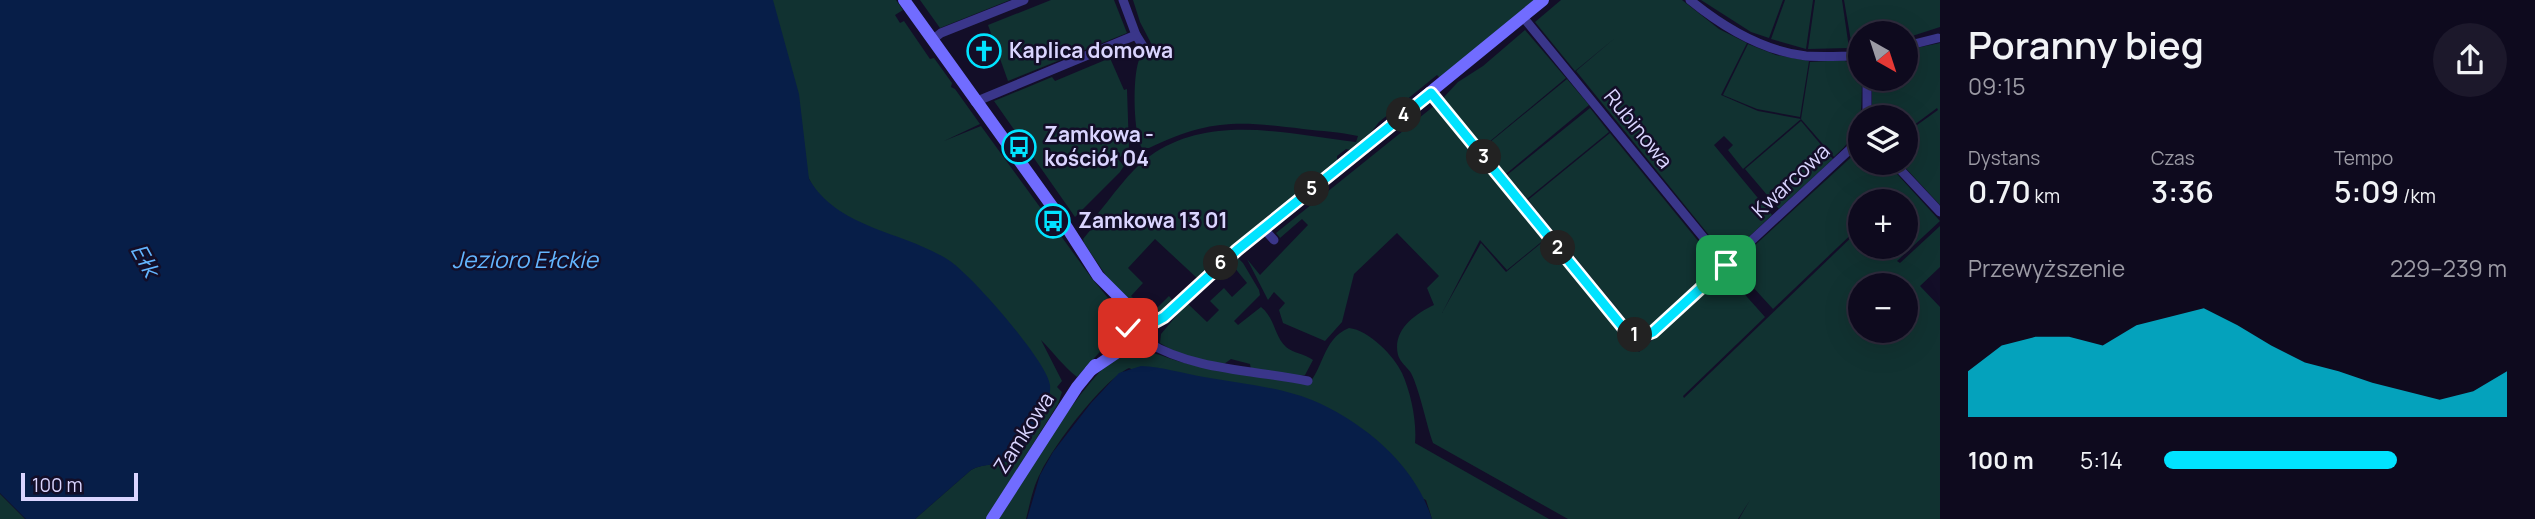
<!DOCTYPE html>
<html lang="pl">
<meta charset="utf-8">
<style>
:root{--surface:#0e0a1e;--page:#1c182b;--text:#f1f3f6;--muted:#9b9aa4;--line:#2e2b3c;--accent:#01e3ff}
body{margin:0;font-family:Manrope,sans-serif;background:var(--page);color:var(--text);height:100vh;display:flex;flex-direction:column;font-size:26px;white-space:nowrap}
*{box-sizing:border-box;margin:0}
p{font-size:23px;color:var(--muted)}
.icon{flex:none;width:38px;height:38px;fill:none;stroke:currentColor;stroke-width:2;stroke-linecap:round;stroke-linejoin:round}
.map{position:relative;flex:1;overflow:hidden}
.panel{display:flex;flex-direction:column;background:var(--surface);width:595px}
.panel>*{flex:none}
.needle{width:46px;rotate:141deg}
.tools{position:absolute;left:1848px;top:21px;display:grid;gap:14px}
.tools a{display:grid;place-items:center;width:70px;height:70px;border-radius:50%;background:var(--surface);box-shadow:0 7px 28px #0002,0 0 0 2px var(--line);font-size:35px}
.scale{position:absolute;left:21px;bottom:18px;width:117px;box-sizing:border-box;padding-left:7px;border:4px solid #dad5ff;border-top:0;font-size:19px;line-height:24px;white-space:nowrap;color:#dad5ff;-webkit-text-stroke:5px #130e28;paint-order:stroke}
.pin{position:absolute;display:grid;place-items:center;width:60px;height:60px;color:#fff;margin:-30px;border-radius:14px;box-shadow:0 4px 10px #0006}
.km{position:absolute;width:35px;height:35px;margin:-18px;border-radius:50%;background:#222;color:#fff;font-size:19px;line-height:35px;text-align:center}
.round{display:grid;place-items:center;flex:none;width:74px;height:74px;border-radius:37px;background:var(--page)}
.summary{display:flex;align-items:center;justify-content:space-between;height:119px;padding:0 28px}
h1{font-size:38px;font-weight:600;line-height:52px}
.stats{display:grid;grid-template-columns:repeat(3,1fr);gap:10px;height:119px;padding:7px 28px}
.stats div{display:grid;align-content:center}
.stats b{font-size:30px;font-weight:600}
.stats small{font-size:19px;font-weight:400}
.stats p{font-size:19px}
.chart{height:196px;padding:14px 28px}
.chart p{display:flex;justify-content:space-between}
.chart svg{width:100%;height:126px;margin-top:7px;fill:var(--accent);opacity:.7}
ul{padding:0 28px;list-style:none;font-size:23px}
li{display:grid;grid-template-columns:112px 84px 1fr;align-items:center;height:52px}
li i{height:18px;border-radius:9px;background:var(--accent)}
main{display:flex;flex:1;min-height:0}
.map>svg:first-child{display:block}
.green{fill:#113231;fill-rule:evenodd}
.water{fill:#071e48}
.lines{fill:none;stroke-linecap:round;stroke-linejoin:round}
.street{stroke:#3a368a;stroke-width:9}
.secondary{stroke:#716cff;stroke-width:12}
.route-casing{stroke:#fff;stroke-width:14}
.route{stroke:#01e3ff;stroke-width:9}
.labels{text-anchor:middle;stroke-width:5;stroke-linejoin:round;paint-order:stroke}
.poi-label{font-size:21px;font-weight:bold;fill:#dad5ff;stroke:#130e28;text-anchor:start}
.street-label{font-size:21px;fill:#dad5ff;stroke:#130e28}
.water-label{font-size:23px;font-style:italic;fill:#63b5ff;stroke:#130e28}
</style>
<main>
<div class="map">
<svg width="1940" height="519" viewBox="0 0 1940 519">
<rect width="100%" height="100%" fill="#130e28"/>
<!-- green -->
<g class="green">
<path d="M715 0H896L903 10 895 15 900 23 904 21 930 59 934 58 952 83 951 87 955 89 980 124 944 141 981 126 1093 280C1109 299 1118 306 1118 332L1077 377C1063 366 1053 352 1041 340L1062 381 1057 387 1062 392 1058 404 986 519H915L971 470C983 463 997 465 1009 461 1027 454 1042 416 1049 400L1041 380 836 230Z"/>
<path d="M920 0H1010L940 28Z"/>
<path d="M1051 0H1114L1127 33 1008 81 988 25Z"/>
<path d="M1133 0H1537L1441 79 1437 75 1379 122 1369 135 1351 150 1346 149 1337 156V161L1269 215 1198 279 1155 239 1128 268 1143 283 1131 296 1150 315 1169 296 1173 301 1163 313 1147 319 1107 277 1084 243 1083 239 1097 222 1095 217C1112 197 1129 171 1150 156 1210 113 1288 134 1356 142L1358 136C1340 132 1321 131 1303 129 1238 121 1210 119 1149 148H1142C1133 135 1132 72 1140 58 1143 53 1148 50 1153 47L1140 22Z"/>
<path d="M1561 0H1682L1719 29 1747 43 1721 95 1758 111 1801 119 1810 62 1844 60 1860 72 1862 79C1861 118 1864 130 1834 157L1801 119 1743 169 1728 150 1733 145 1724 136 1714 145 1772 215 1736 249 1721 250 1576 71 1615 38 1575 71 1535 22Z"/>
<path d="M1701 0H1783L1769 38 1751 32Z"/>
<path d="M1785 0H1813L1806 49 1771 39Z"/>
<path d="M1815 0H1842L1849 48 1808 49Z"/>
<path d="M1844 0H1940V27L1906 38V33H1860V46L1852 47Z"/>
<path d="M1525 30 1566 78 1483 147 1443 98 1458 82 1483 66Z"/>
<path d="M1940 43V205L1901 163H1906V133L1938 110 1937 108 1906 131V117H1876L1872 107V79H1906V50Z"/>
<path d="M1748 44 1776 55 1809 61 1800 117 1757 109 1723 95Z"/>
<path d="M1110 58 1124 90 1127 89 1129 149 1118 159 1124 166 1120 172 1075 217 994 101 1052 77 1055 81Z"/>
<path d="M1567 79 1589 105 1506 174 1484 147Z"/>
<path d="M1434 106 1545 239 1507 270 1480 240 1442 313 1481 243 1506 272 1545 240 1639 352 1718 280 1731 279 1765 317 1683 396 1684 398 1860 229V247H1906V201H1860V226L1773 309 1740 273 1741 264 1745 261 1742 257 1859 150 1860 163H1887L1940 221 1897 261 1900 263 1940 226V267L1920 286 1940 307V519H1739L1750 500 1738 519H1568L1433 443C1426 423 1420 391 1411 373 1407 367 1400 362 1398 355 1392 330 1415 314 1434 305L1427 288 1439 276 1397 233 1354 274 1342 322 1325 341 1283 323 1279 310 1285 303 1274 292 1268 300 1247 259 1260 275 1308 225 1302 219 1280 238 1276 233ZM1860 285H1906V331H1860Z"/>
<path d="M1590 108 1609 132 1527 199 1507 175Z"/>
<path d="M1801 121 1833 159 1779 209 1745 169Z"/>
<path d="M1610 133 1712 258 1709 272 1650 327H1632L1528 200Z"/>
<path d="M1237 257 1243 263 1259 290 1260 295 1234 321 1238 325 1261 307C1275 318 1274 336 1286 347 1293 353 1305 354 1313 360L1305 375 1298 376 1251 369 1250 364 1231 359 1224 364C1202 362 1178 355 1160 343L1161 334 1187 303 1207 322 1219 310 1210 301 1224 288 1232 297 1247 283 1230 262Z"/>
<path d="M1349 328C1369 330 1394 356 1402 373 1411 393 1417 422 1415 443L1549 519H1432L1426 500 1129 368C1102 381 1055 444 1041 472 1033 486 1030 504 1026 519H999C1020 486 1093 359 1128 351 1147 347 1167 359 1185 363 1225 373 1266 378 1307 384 1322 375 1322 338 1349 328Z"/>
<path d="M0 494 25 519H0Z"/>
</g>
<!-- water -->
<g class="water">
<path d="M0 0H773L799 94 809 179C839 230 905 231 950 261 972 276 1047 361 1050 385 1052 408 1032 441 1016 456 1004 467 985 462 971 470L915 519H26L0 493Z"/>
<path d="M1141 366C1162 367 1182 373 1204 377 1242 384 1284 387 1319 403 1368 426 1415 466 1432 519H1027L1040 475 1053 452 1091 403 1119 373Z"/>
</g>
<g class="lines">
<!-- street -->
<g class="street">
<path d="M1123 0 1136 35 1146 51"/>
<path d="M1690 0C1723 27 1763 51 1806 56 1824 57 1842 56 1860 56"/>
<path d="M1523 17 1726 265"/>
<path d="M932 40 941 33 1024 0"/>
<path d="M1906 46 1938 38"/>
<path d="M1431 93 1626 331 1640 337 1653 332 1860 140"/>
<path d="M975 102 1136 35"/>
<path d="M1867 117V79"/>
<path d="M1894 163 1940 212"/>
<path d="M1263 228 1274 240"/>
<path d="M1147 342C1195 371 1255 370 1308 381"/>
</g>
<!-- secondary -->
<g class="secondary">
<path d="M904 0 1064 223 1098 276 1149 327 1150 336 1145 344 1125 347 1091 370"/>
<path d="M1146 324 1164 317 1237 250 1543 0"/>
<path d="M1110 350 1132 323 1142 322"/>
<path d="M992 519 1077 387 1095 365"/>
</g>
</g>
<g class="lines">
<defs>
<path id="route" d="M1128 328 1135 322 1153 323 1164 317 1237 250 1431 93 1626 331 1640 337 1653 332 1726 265"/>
</defs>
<!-- route casing -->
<use href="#route" class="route-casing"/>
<!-- route -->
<use href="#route" class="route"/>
</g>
<!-- icons -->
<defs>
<symbol id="church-ring" viewBox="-11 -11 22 22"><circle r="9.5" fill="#130e28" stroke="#01e3ff" stroke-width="1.5"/><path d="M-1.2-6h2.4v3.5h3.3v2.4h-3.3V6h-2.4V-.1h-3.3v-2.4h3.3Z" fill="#01e3ff"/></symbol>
<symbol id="bus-ring" viewBox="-11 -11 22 22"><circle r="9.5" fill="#130e28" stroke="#01e3ff" stroke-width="1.5"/><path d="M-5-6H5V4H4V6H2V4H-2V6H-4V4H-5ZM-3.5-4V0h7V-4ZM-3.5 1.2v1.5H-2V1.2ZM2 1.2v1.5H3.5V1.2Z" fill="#01e3ff"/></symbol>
</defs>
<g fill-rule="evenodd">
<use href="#church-ring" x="965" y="32" width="38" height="38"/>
<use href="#bus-ring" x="1000" y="128" width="38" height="38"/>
<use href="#bus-ring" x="1034" y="202" width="38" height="38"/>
</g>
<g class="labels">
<!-- poi labels -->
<g class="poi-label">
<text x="1009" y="58">Kaplica domowa</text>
<text x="1044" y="142">Zamkowa -<tspan x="1044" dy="24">kościół 04</tspan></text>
<text x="1078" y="228">Zamkowa 13 01</text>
</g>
<!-- street labels -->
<g class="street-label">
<text transform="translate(1638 129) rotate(51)" y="7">Rubinowa</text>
<text transform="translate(1791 181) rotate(-43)" y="7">Kwarcowa</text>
<text transform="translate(1024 433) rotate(-57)" y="7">Zamkowa</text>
</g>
<!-- water labels -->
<g class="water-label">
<text transform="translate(145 260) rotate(61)" y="8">Ełk</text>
<text x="525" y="268">Jezioro Ełckie</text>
</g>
</g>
</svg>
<div class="tools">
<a><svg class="needle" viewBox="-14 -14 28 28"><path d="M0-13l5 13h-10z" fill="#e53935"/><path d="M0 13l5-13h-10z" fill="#9b9aa4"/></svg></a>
<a><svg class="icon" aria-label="layers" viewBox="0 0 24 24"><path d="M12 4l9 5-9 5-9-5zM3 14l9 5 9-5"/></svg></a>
<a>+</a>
<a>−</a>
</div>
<div class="scale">100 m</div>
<div class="pin" style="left:1726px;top:265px;background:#1e9e55"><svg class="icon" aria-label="arrive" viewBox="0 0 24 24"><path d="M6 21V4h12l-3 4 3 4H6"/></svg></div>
<div class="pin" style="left:1128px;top:328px;background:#d93025"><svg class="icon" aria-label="check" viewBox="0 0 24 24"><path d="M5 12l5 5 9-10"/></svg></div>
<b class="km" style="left:1635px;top:335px">1</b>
<b class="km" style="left:1558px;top:248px">2</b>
<b class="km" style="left:1484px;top:157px">3</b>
<b class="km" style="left:1404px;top:115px">4</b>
<b class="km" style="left:1312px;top:189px">5</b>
<b class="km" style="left:1221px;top:263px">6</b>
</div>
<section class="panel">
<div class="summary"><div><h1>Poranny bieg</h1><p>09:15</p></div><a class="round"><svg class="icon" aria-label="share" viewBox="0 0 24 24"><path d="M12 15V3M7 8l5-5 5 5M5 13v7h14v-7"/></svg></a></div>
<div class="stats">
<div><p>Dystans</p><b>0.70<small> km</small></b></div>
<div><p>Czas</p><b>3:36</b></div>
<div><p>Tempo</p><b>5:09<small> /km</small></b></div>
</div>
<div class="chart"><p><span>Przewyższenie</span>229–239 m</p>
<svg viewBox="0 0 160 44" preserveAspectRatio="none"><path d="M0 44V28L10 19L20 16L30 16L40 19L50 12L60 9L70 6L80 12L90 19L100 25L110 28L120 32L130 35L140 38L150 35L160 28V44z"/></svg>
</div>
<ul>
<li><b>100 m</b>5:14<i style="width:68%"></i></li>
</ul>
</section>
</main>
